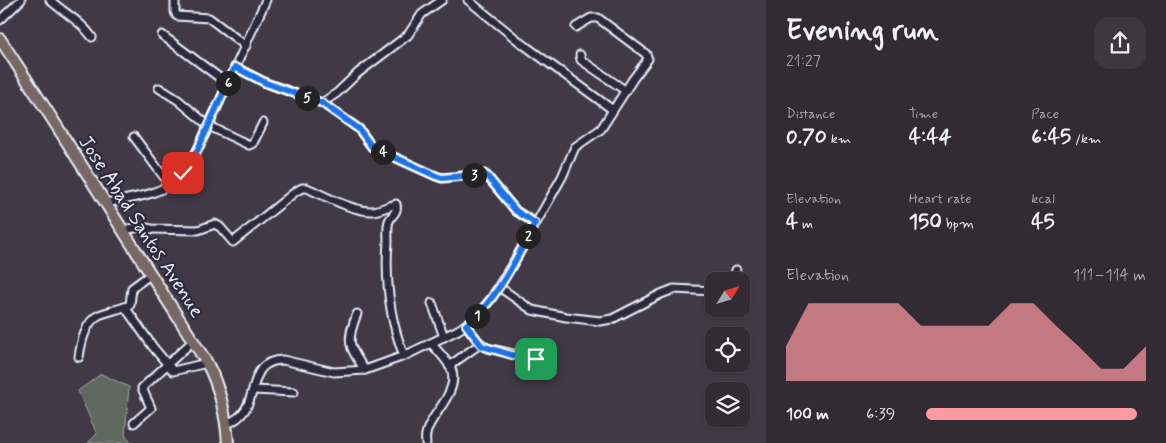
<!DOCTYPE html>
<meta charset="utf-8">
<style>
:root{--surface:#322b34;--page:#3d3740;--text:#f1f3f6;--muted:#a8a7ac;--line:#4d474f;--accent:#ff9aa2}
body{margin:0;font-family:Mynerve,sans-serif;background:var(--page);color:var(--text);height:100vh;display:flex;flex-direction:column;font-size:19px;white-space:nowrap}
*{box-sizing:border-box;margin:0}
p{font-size:16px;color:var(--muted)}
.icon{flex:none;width:28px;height:28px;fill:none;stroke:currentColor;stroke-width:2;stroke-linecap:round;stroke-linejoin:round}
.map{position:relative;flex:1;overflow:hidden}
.drawer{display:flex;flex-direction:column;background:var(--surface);width:400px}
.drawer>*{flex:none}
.needle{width:32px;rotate:53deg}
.fabs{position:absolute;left:705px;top:272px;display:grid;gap:10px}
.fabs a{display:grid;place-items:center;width:45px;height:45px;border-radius:10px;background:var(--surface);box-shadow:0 1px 4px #0004,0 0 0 1px var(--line);font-size:25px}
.pin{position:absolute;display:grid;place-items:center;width:42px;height:42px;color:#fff;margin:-21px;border-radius:10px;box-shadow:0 2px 8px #0006}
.km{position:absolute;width:25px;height:25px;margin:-12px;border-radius:50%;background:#222;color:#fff;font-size:14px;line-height:25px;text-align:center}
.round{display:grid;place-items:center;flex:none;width:52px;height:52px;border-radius:15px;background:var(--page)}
.headline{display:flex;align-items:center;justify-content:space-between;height:85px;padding:0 20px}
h1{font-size:28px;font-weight:700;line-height:38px}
.metrics{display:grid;grid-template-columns:repeat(3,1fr);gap:8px;height:85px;padding:5px 20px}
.metrics div{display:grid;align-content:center}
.metrics b{font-size:21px;font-weight:700}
.metrics small{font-size:14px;font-weight:400}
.metrics p{font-size:14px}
.chart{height:140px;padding:10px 20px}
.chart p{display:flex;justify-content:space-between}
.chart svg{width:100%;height:90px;margin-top:5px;fill:var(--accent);opacity:.7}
ul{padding:0 20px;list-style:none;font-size:16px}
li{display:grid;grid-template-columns:80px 60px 1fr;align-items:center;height:38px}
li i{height:12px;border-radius:6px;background:var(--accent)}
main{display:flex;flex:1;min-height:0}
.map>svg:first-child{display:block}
.green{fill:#5f685c;stroke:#a4acaa}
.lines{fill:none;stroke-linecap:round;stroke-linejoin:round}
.minor-casing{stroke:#e8f1f8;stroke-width:11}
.highway-casing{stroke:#e8f1f8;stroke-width:14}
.minor{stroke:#2f2a3d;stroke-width:7}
.highway{stroke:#776864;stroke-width:10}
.route-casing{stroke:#fff;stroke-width:10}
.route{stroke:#1a73e8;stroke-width:6}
.labels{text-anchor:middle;stroke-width:4.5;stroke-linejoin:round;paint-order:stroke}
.street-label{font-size:20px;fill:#e8f1f8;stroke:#2f2a3d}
</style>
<main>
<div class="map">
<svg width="766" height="443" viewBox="0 0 766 443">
<rect width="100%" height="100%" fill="#423946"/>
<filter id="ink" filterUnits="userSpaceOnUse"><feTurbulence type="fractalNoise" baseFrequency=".02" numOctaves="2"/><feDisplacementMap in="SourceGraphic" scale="10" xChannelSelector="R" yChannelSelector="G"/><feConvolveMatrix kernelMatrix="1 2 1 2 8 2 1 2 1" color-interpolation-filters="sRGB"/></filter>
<g filter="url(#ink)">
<!-- green -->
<path class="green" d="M101 374 129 387 125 435 131 443H88L97 434 78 391Z"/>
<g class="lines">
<defs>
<g id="minor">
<path d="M50 0C64 13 81 21 92 37"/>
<path d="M175 0V12L177 16 209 18 246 46"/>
<path d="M468 0 520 42 613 110"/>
<path d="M0 20 21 0"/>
<path d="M162 35 228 84"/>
<path d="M580 55 581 60 626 91"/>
<path d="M235 67 266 83 322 103 359 129 372 147 436 176 442 178 484 174 487 176 516 211 535 223"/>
<path d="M159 88 178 100 209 126 249 145 253 143 263 123"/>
<path d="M322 103 337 93 358 73 408 35 422 14 442 0"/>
<path d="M134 137 170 185"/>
<path d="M106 203C132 198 163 195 182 175 189 167 193 158 198 149L266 0"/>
<path d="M123 230 140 227 152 229 198 230 215 224 220 227 233 242 295 192 302 188H307C325 196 354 212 373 211 381 210 389 206 396 204 398 213 392 214 389 221 387 227 388 235 388 241 385 282 389 318 404 356"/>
<path d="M734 281 736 270"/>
<path d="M499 287 532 310 566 317 600 321 612 319 661 294 674 289 714 291"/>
<path d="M432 303 444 337"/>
<path d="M125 307 153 347 173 371 207 363"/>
<path d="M357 314C346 341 348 346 365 370"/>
<path d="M466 325 478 341 487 348 537 359"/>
<path d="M79 357C81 343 85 322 99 315 109 311 120 309 130 305L132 288 151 274"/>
<path d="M449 366 480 344"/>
<path d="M254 390 294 392"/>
<path d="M134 423 151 408 142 388 144 386 194 340"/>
<path d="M226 424C266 411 240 361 283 360L334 372 365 370 404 356 458 330 474 319 491 299 518 255 562 177 575 147 601 129 633 79 648 59 646 54 598 18H591L576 27"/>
<path d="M426 443C421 420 459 398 452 371 449 361 437 351 431 343"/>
</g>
<path id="highway" d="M0 39 51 117 207 363C220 388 226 415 228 443"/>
</defs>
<!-- minor casing -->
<use href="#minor" class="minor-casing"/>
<!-- highway casing -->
<use href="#highway" class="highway-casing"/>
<!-- minor -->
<use href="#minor" class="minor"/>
<!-- highway -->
<use href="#highway" class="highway"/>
</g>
</g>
<g class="lines" filter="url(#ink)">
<defs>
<path id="route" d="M183 173 198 149 235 67 266 83 322 103 359 129 372 147 436 176 442 178 484 174 487 176 516 211 535 223C516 259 498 299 466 325L482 346 512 355 536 359"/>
</defs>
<!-- route casing -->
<use href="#route" class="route-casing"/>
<!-- route -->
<use href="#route" class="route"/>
</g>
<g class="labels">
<!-- street labels -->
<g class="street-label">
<text transform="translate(142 226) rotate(57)" y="7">Jose Abad Santos Avenue</text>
</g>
</g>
</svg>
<div class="fabs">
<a><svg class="needle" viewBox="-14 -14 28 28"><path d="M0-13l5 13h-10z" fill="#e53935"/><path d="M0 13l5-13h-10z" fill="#a8a7ac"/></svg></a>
<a><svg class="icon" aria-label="locate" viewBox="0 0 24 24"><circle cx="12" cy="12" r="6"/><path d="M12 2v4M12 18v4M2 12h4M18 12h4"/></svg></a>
<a><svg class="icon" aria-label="layers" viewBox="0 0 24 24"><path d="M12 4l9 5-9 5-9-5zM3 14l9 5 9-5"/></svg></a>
</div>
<div class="pin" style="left:536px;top:359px;background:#1e9e55"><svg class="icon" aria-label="arrive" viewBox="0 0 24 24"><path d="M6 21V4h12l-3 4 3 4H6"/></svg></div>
<div class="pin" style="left:183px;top:173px;background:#d93025"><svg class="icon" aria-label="check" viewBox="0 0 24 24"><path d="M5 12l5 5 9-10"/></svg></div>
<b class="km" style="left:477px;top:316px">1</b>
<b class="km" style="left:528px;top:236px">2</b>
<b class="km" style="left:474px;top:175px">3</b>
<b class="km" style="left:383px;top:152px">4</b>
<b class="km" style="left:307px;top:98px">5</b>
<b class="km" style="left:228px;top:83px">6</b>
</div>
<section class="drawer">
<div class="headline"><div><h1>Evening run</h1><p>21:27</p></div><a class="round"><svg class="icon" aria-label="share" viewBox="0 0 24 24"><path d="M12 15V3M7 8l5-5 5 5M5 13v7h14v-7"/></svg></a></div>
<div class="metrics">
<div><p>Distance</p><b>0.70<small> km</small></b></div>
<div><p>Time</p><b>4:44</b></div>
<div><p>Pace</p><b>6:45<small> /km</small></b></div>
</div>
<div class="metrics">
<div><p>Elevation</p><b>4<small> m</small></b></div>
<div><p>Heart rate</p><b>150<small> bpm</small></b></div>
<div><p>kcal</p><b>45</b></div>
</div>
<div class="chart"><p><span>Elevation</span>111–114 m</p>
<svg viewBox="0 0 160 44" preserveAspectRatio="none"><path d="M0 44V27L10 6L20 6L30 6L40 6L50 6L60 17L70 17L80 17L90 17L100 6L110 6L120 17L130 27L140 38L150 38L160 27V44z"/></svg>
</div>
<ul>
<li><b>100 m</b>6:39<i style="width:96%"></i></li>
</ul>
</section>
</main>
